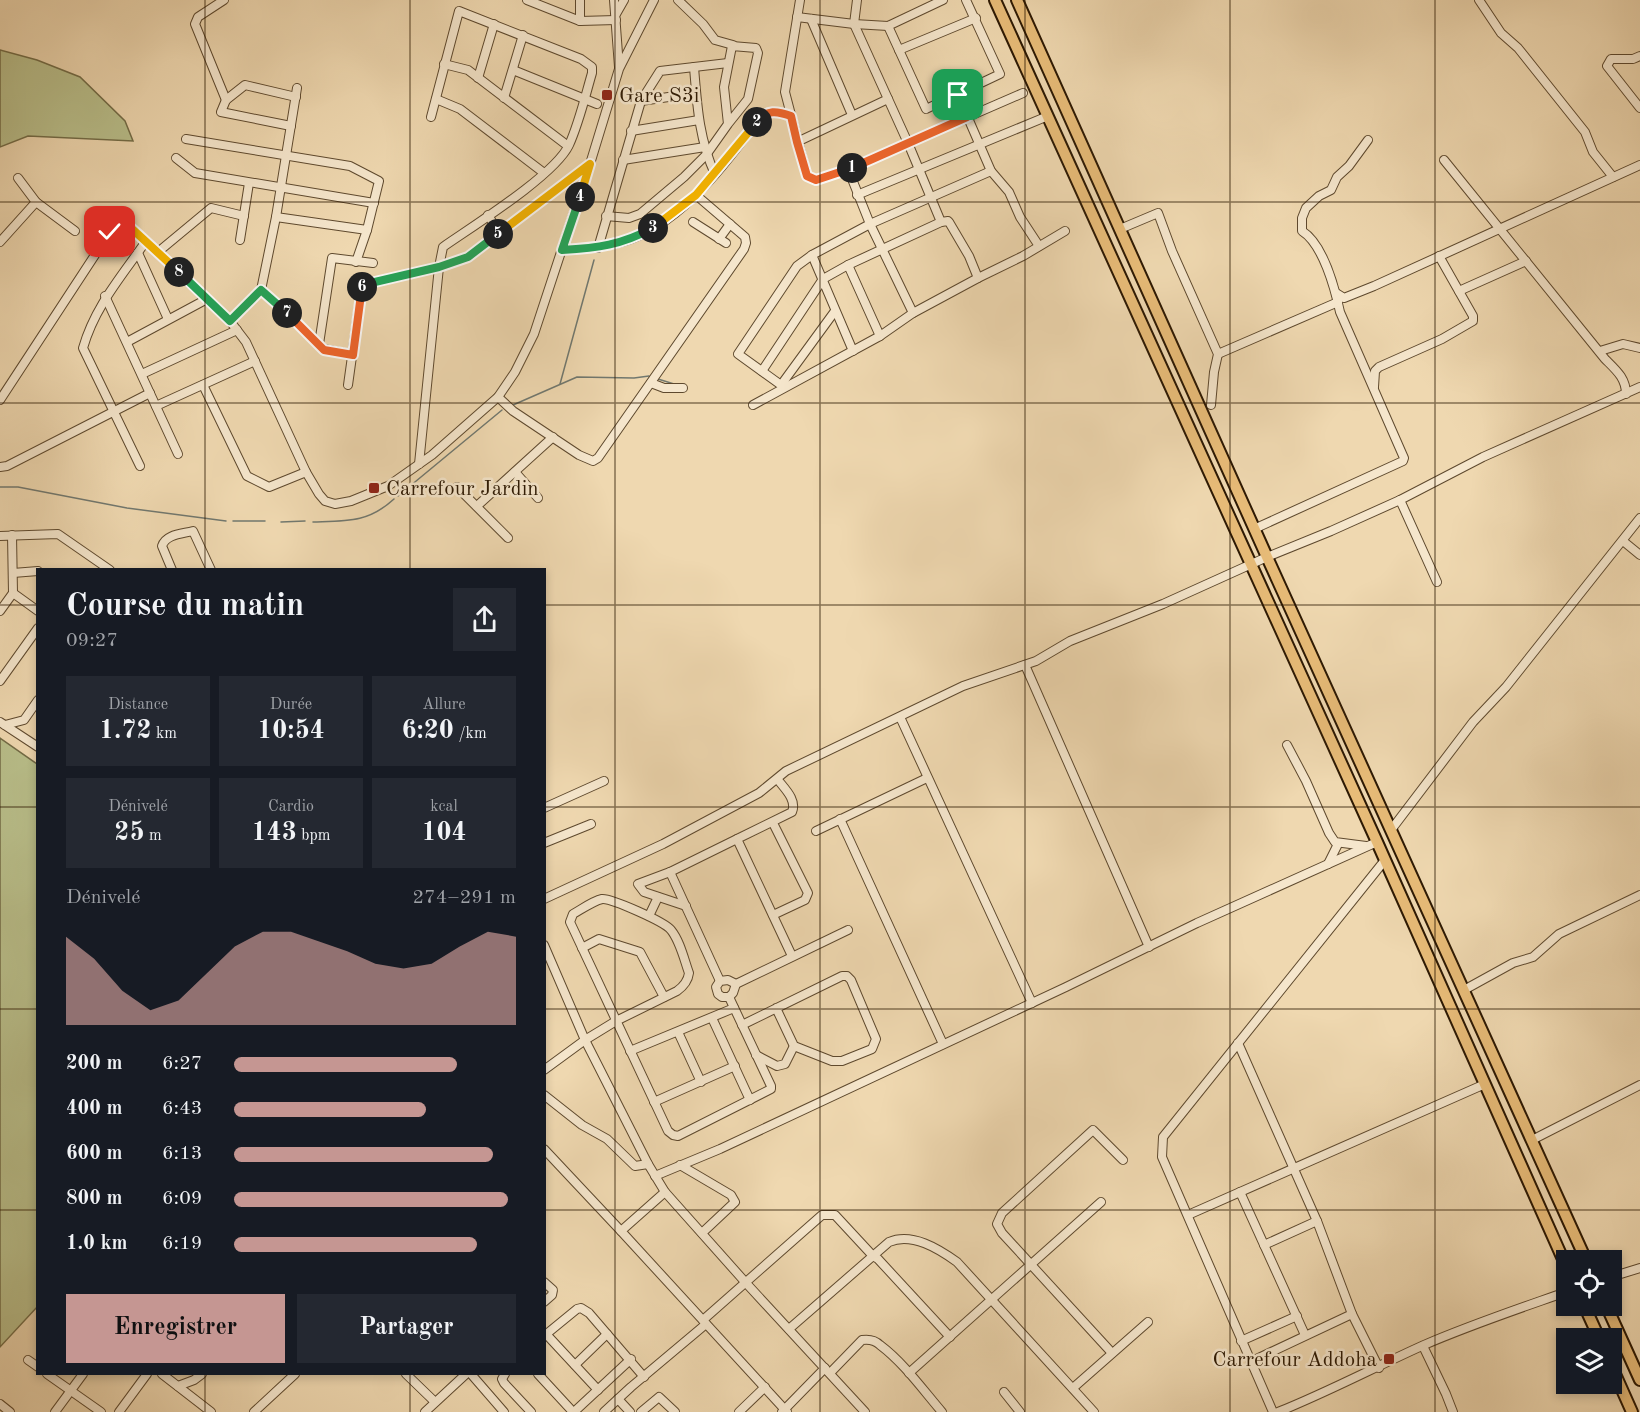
<!DOCTYPE html>
<html lang="fr">
<meta charset="utf-8">
<style>
:root{--surface:#171b24;--page:#242831;--text:#f1f3f6;--muted:#9ea1a6;--accent:#c59692}
body{margin:0;font-family:"Old Standard TT",serif;background:var(--page);color:var(--text);height:100vh;display:flex;flex-direction:column;font-size:22px;white-space:nowrap}
*{box-sizing:border-box;margin:0}
p{font-size:20px;color:var(--muted)}
.icon{flex:none;width:33px;height:33px;fill:none;stroke:currentColor;stroke-width:2;stroke-linecap:round;stroke-linejoin:round}
.map{position:relative;flex:1;overflow:hidden}
.sheet{position:absolute;left:36px;top:568px;width:510px;height:807px;display:flex;flex-direction:column;background:var(--surface);border-radius:0px;box-shadow:0 3px 9px #0003}
.sheet>*{flex:none}
.buttons{position:absolute;left:1556px;top:1250px;display:grid;gap:12px}
.buttons a{display:grid;place-items:center;width:66px;height:66px;border-radius:0px;background:var(--surface);box-shadow:0 3px 9px #0003;font-size:30px}
.pin{position:absolute;display:grid;place-items:center;width:51px;height:51px;color:#fff;margin:-26px;border-radius:12px;box-shadow:0 3px 9px #0006}
.km{position:absolute;width:30px;height:30px;margin:-15px;border-radius:50%;background:#222;color:#fff;font-size:16px;line-height:30px;text-align:center}
.round{display:grid;place-items:center;flex:none;width:63px;height:63px;border-radius:0px;background:var(--page)}
.overview{display:flex;align-items:center;justify-content:space-between;height:102px;padding:0 30px}
h1{font-size:33px;font-weight:700;line-height:45px}
.stats{display:grid;grid-template-columns:repeat(3,1fr);gap:9px;height:102px;padding:6px 30px}
.stats div{display:grid;align-content:center;border-radius:0px;background:var(--page);text-align:center}
.stats b{font-size:26px;font-weight:700}
.stats small{font-size:16px;font-weight:400}
.stats p{font-size:16px}
.chart{height:168px;padding:12px 30px}
.chart p{display:flex;justify-content:space-between}
.chart svg{width:100%;height:108px;margin-top:6px;fill:var(--accent);opacity:.7}
.primary-button{display:flex;gap:12px;margin-top:auto;padding:12px 30px}
.primary-button a{flex:1;height:69px;border-radius:0px;background:var(--accent);color:#111;font-size:24px;font-weight:700;line-height:69px;text-align:center}
.primary-button a+a{background:var(--page);color:var(--text)}
ul{padding:0 30px;list-style:none;font-size:20px}
li{display:grid;grid-template-columns:96px 72px 1fr;align-items:center;height:45px}
li i{height:15px;border-radius:8px;background:var(--accent)}
.map>svg:first-child{display:block}
.green{fill:#b9bf8b;stroke:#736c47;stroke-width:1.5}
.lines{fill:none;stroke-linecap:round;stroke-linejoin:round}
.stream{stroke:#71786f;stroke-width:1.5}
.minor-casing{stroke:#5e492e;stroke-width:10}
.highway-casing{stroke:#2d1903;stroke-width:14}
.minor{stroke:#f5e6cc;stroke-width:8}
.highway{stroke:#e8bc78;stroke-width:10}
.split-1-casing{stroke:#fff;stroke-width:12}
.split-2-casing{stroke:#fff;stroke-width:12}
.split-3-casing{stroke:#fff;stroke-width:12}
.split-4-casing{stroke:#fff;stroke-width:12}
.split-5-casing{stroke:#fff;stroke-width:12}
.split-6-casing{stroke:#fff;stroke-width:12}
.split-7-casing{stroke:#fff;stroke-width:12}
.split-8-casing{stroke:#fff;stroke-width:12}
.split-9-casing{stroke:#fff;stroke-width:12}
.split-1{stroke:#f0652b;stroke-width:8}
.split-2{stroke:#f0652b;stroke-width:8}
.split-3{stroke:#f5b400;stroke-width:8}
.split-4{stroke:#22a559;stroke-width:8}
.split-5{stroke:#f5b400;stroke-width:8}
.split-6{stroke:#22a559;stroke-width:8}
.split-7{stroke:#f0652b;stroke-width:8}
.split-8{stroke:#22a559;stroke-width:8}
.split-9{stroke:#f5b400;stroke-width:8}
.grid{fill:none;stroke:#2d1903;stroke-width:1.5;stroke-opacity:0.55}
.poi-dot{fill:#8f2418;stroke:#f5e6cc;stroke-width:2}
.labels{text-anchor:middle;stroke-width:5;stroke-linejoin:round;paint-order:stroke}
.poi-label{font-size:21px;fill:#2d1903;stroke:#f5e6cc;text-anchor:start}
</style>
<div class="map">
<svg width="1640" height="1412" viewBox="0 0 1640 1412">
<rect width="100%" height="100%" fill="#efd8b0"/>
<filter id="stains"><feTurbulence type="fractalNoise" baseFrequency=".00333" numOctaves="4"/><feColorMatrix values="0 0 0 0 .2 0 0 0 0 .09 0 0 0 0 .02 0 0 0 .5 -.17"/></filter>
<radialGradient id="worn" r=".72"><stop offset=".6" stop-color="#630" stop-opacity="0"/><stop offset="1" stop-color="#630" stop-opacity=".3"/></radialGradient>
<!-- green -->
<g class="green">
<path d="M0 50 37 60 80 77 125 121 133 141 28 136 0 147Z"/>
<path d="M0 738 37 764 38 1306 0 1347Z"/>
</g>
<g class="lines">
<!-- stream -->
<g class="stream">
<path d="M658 379 674 384"/>
<path d="M560 384 594 260"/>
<path d="M513 405 577 377 634 378 649 376"/>
<path d="M0 487H18L127 508 226 521"/>
<path d="M398 496 502 410"/>
<path d="M233 521H265"/>
<path d="M281 522 305 521"/>
<path d="M313 522C346 521 368 523 394 499"/>
</g>
<defs>
<g id="minor">
<path d="M224 0 198 17 195 24 226 100"/>
<path d="M527 0 580 21 616 20"/>
<path d="M580 0V21"/>
<path d="M614 0 619 67"/>
<path d="M678 0 703 24 715 40 733 45"/>
<path d="M800 0 785 92 807 176 816 180 848 169 1023 93"/>
<path d="M857 0 854 24 908 143 941 222"/>
<path d="M1479 0 1501 33 1518 48 1585 132 1593 152 1613 177"/>
<path d="M616 14 624 0"/>
<path d="M797 17 854 24 888 26 943 0"/>
<path d="M811 19 852 115"/>
<path d="M888 26 926 109 1000 74 966 0"/>
<path d="M899 50 976 18"/>
<path d="M1640 56 1633 59H1611L1607 66 1640 108"/>
<path d="M444 64 468 70 568 146"/>
<path d="M694 67C697 104 699 140 715 174"/>
<path d="M513 70 597 104"/>
<path d="M478 78 494 24"/>
<path d="M958 95 991 171 1009 192 1020 217 1039 246"/>
<path d="M504 98 523 35"/>
<path d="M436 99 460 109 544 173"/>
<path d="M641 101 696 93"/>
<path d="M291 126 221 112 226 100 245 85 296 97"/>
<path d="M631 131 699 120"/>
<path d="M186 139 350 166 379 181 367 230 356 262"/>
<path d="M797 142 888 99"/>
<path d="M176 158 195 173 374 203"/>
<path d="M623 160 705 147"/>
<path d="M1444 160 1605 359C1616 370 1626 378 1626 394"/>
<path d="M848 169 870 224 913 313"/>
<path d="M18 178 36 202 75 231"/>
<path d="M857 195 1048 116"/>
<path d="M488 215 499 233"/>
<path d="M606 216 629 218 640 214 684 177 706 155 728 124 724 87 732 46 756 48 758 53 748 99 728 124"/>
<path d="M276 217 367 230"/>
<path d="M693 222 726 243"/>
<path d="M1120 229 1158 213 1172 251 1218 354 1214 372 1211 405"/>
<path d="M719 239 730 224"/>
<path d="M240 240 249 183"/>
<path d="M0 242 36 202"/>
<path d="M598 248 641 101 660 71 728 63"/>
<path d="M563 250C585 248 609 247 631 239 684 220 728 161 760 117 772 110 778 111 791 116"/>
<path d="M158 252 211 208 244 216"/>
<path d="M138 253 168 319"/>
<path d="M812 255 853 351"/>
<path d="M848 265 880 336"/>
<path d="M978 278 1023 256 1065 231"/>
<path d="M261 290 324 349 353 355"/>
<path d="M1459 291 1526 261"/>
<path d="M1336 293 1344 298 1374 286 1640 165"/>
<path d="M105 296 178 454"/>
<path d="M835 311 781 385 738 354 797 266 812 255 870 224 991 171"/>
<path d="M230 321 261 290 276 217 297 88"/>
<path d="M127 342 207 299"/>
<path d="M319 344 332 258 373 263"/>
<path d="M1600 351 1623 344 1640 348"/>
<path d="M1218 354 1338 302"/>
<path d="M142 374 237 330"/>
<path d="M651 383 664 388H683"/>
<path d="M203 385 247 476 269 487 306 472"/>
<path d="M348 385 362 285 439 267 468 257 589 165"/>
<path d="M1374 387 1375 371 1379 367 1442 339 1473 321V316L1439 256"/>
<path d="M498 397 513 411 579 455 593 461 598 458 744 249 746 243 745 237 696 195"/>
<path d="M0 400 110 232 118 226 130 227 230 321 246 342 306 472 319 494 325 501 335 504 351 501 388 486 432 455 498 397 515 372 534 334 590 164 619 69 654 0"/>
<path d="M753 405 880 336 913 313 978 278 969 256 949 222 948 221 941 222 848 265 823 279 762 371"/>
<path d="M156 406 255 361"/>
<path d="M419 464 439 267 443 247C473 226 555 175 569 145 579 123 585 97 592 73V67L581 59 459 11 431 117"/>
<path d="M140 466 83 348C95 306 122 276 146 241"/>
<path d="M0 467 7 466 150 393"/>
<path d="M515 472 538 498"/>
<path d="M457 487 508 538"/>
<path d="M1400 500 1437 582"/>
<path d="M477 506 553 437"/>
<path d="M1254 529 1403 461 1404 458 1340 312C1335 289 1323 244 1302 231V218L1306 208 1319 196 1331 190 1337 177 1349 166 1368 140"/>
<path d="M0 536 58 534 110 570"/>
<path d="M1623 541 1640 555"/>
<path d="M172 570 162 546C166 534 182 534 193 531L211 570"/>
<path d="M13 573 38 571"/>
<path d="M13 593 38 611"/>
<path d="M0 611 13 593 12 535"/>
<path d="M1025 665 1149 947"/>
<path d="M0 681 38 628"/>
<path d="M900 717 1032 1003"/>
<path d="M0 722 38 747"/>
<path d="M5 725 24 720 38 700"/>
<path d="M1287 745 1306 781 1329 833 1335 842 1366 846"/>
<path d="M778 780C785 789 797 800 792 812L737 839 792 956"/>
<path d="M544 808 604 781"/>
<path d="M840 819 943 1044"/>
<path d="M773 823 808 893 805 900 773 915"/>
<path d="M1391 830 1473 722 1506 687 1640 518"/>
<path d="M816 831 927 778"/>
<path d="M544 843 591 824"/>
<path d="M1328 864 1338 844"/>
<path d="M670 872 720 981"/>
<path d="M544 899 663 844 759 793 786 771 963 686 1036 661 1070 641 1163 604 1267 557 1331 531 1400 500 1483 457 1640 387"/>
<path d="M686 906 644 892 638 884 670 872 737 839"/>
<path d="M649 916 658 897"/>
<path d="M544 945 585 1040 648 1164 665 1192 746 1283 865 1412"/>
<path d="M582 948 599 939 640 952 664 997"/>
<path d="M728 980 736 984 733 993 729 997H722L718 994 716 987 720 981Z"/>
<path d="M736 984 848 930"/>
<path d="M1464 990 1513 963 1533 957 1559 934 1640 895"/>
<path d="M712 1018 750 1100"/>
<path d="M742 1025 842 976H847L851 980 876 1039 872 1049 842 1061H832L794 1046 776 1008"/>
<path d="M678 1032 701 1082"/>
<path d="M1238 1043 1317 1221 1352 1314 1379 1368"/>
<path d="M630 1051 734 1008"/>
<path d="M756 1055 777 1066 785 1064 794 1046"/>
<path d="M544 1070 585 1040 616 1021 677 991C684 986 688 981 689 973 684 959 680 941 671 930 665 922 611 898 602 899 593 901 582 909 573 914L570 922 668 1131 673 1135 678 1136 771 1089V1086L729 997"/>
<path d="M544 1095 582 1125 607 1139 635 1166 648 1164"/>
<path d="M654 1102 735 1066"/>
<path d="M1532 1140 1640 1085"/>
<path d="M544 1149 621 1231"/>
<path d="M680 1165 731 1195 735 1202 702 1233"/>
<path d="M655 1176 720 1149 1066 987 1197 923 1377 842"/>
<path d="M665 1192 621 1231 787 1412"/>
<path d="M1240 1192 1305 1335"/>
<path d="M1188 1215 1485 1084"/>
<path d="M1264 1245 1317 1221"/>
<path d="M1611 1277 1640 1268"/>
<path d="M544 1282 553 1290 552 1295 544 1302"/>
<path d="M703 1320 822 1215H835L873 1256 878 1259 950 1337"/>
<path d="M789 1329 889 1242C912 1232 939 1249 957 1262L1094 1412"/>
<path d="M546 1334 598 1390"/>
<path d="M544 1336 577 1309 581 1308 589 1313 644 1377"/>
<path d="M1241 1341 1297 1316"/>
<path d="M1423 1346 1446 1394 1453 1412"/>
<path d="M1112 1353 1002 1233 997 1224 1002 1213 1093 1130 1123 1160"/>
<path d="M28 1360 38 1367"/>
<path d="M1250 1362 1352 1314"/>
<path d="M575 1365 607 1334"/>
<path d="M830 1373 862 1340C869 1339 875 1340 880 1345 904 1363 923 1390 942 1412"/>
<path d="M909 1373 1101 1202"/>
<path d="M47 1374 101 1412"/>
<path d="M162 1374 211 1412"/>
<path d="M406 1374 435 1402"/>
<path d="M471 1374 504 1412"/>
<path d="M505 1374 502 1379 504 1383 531 1412"/>
<path d="M538 1374 573 1412"/>
<path d="M178 1386 194 1380 202 1374"/>
<path d="M1073 1388 1148 1322"/>
<path d="M1004 1392 1020 1412"/>
<path d="M618 1399 630 1412"/>
<path d="M0 1404 10 1412"/>
<path d="M55 1412 83 1374"/>
<path d="M119 1412 147 1374"/>
<path d="M254 1412 295 1374"/>
<path d="M425 1412 466 1374"/>
<path d="M574 1412 631 1359"/>
<path d="M604 1412 631 1387 706 1324"/>
<path d="M641 1412 659 1397 675 1412"/>
<path d="M739 1412 765 1387"/>
<path d="M782 1412 825 1368"/>
<path d="M1273 1412 1162 1157 1163 1137 1385 860"/>
<path d="M1278 1412C1328 1392 1375 1367 1424 1345 1470 1325 1518 1309 1566 1292"/>
</g>
<g id="highway">
<path d="M995 0 1377 842 1566 1266"/>
<path d="M1017 0 1267 557 1586 1260"/>
<path d="M1584 1305 1599 1338"/>
<path d="M1606 1305 1640 1380"/>
<path d="M1611 1365 1632 1412"/>
</g>
</defs>
<!-- minor casing -->
<use href="#minor" class="minor-casing"/>
<!-- highway casing -->
<use href="#highway" class="highway-casing"/>
<!-- minor -->
<use href="#minor" class="minor"/>
<!-- highway -->
<use href="#highway" class="highway"/>
</g>
<g class="lines">
<defs>
<path id="split-1" d="M852 168 967 117 958 95"/>
<path id="split-2" d="M757 122C767 109 777 111 791 116L797 142 807 176 816 180 852 168"/>
<path id="split-3" d="M653 228 696 195 757 122"/>
<path id="split-4" d="M580 197 562 250C598 248 621 245 653 228"/>
<path id="split-5" d="M498 234 590 164 580 197"/>
<path id="split-6" d="M362 287V285L439 267 468 257 498 234"/>
<path id="split-7" d="M287 313 324 350 353 355 362 287"/>
<path id="split-8" d="M179 272 230 321 261 290 287 313"/>
<path id="split-9" d="M110 232 118 226 130 227 179 272"/>
</defs>
<!-- split-1 casing -->
<use href="#split-1" class="split-1-casing"/>
<!-- split-2 casing -->
<use href="#split-2" class="split-2-casing"/>
<!-- split-3 casing -->
<use href="#split-3" class="split-3-casing"/>
<!-- split-4 casing -->
<use href="#split-4" class="split-4-casing"/>
<!-- split-5 casing -->
<use href="#split-5" class="split-5-casing"/>
<!-- split-6 casing -->
<use href="#split-6" class="split-6-casing"/>
<!-- split-7 casing -->
<use href="#split-7" class="split-7-casing"/>
<!-- split-8 casing -->
<use href="#split-8" class="split-8-casing"/>
<!-- split-9 casing -->
<use href="#split-9" class="split-9-casing"/>
<!-- split-1 -->
<use href="#split-1" class="split-1"/>
<!-- split-2 -->
<use href="#split-2" class="split-2"/>
<!-- split-3 -->
<use href="#split-3" class="split-3"/>
<!-- split-4 -->
<use href="#split-4" class="split-4"/>
<!-- split-5 -->
<use href="#split-5" class="split-5"/>
<!-- split-6 -->
<use href="#split-6" class="split-6"/>
<!-- split-7 -->
<use href="#split-7" class="split-7"/>
<!-- split-8 -->
<use href="#split-8" class="split-8"/>
<!-- split-9 -->
<use href="#split-9" class="split-9"/>
</g>
<!-- grid -->
<path class="grid" d="M205 0V570M410 0V570M615 0V1412M820 0V1412M1025 0V1412M1230 0V1412M1435 0V1412M0 202H1640M0 403H1640M0 605H38M544 605H1640M0 807H38M544 807H1640M0 1009H38M544 1009H1640M0 1210H38M544 1210H1640M205 1374V1412M410 1374V1412"/>
<!-- markers -->
<g class="poi-dot">
<rect x="601" y="89" width="12" height="12" rx="3"/>
<rect x="368" y="482" width="12" height="12" rx="3"/>
<rect x="1383" y="1353" width="12" height="12" rx="3"/>
</g>
<g class="labels">
<!-- poi labels -->
<g class="poi-label">
<text x="619" y="102">Gare S3i</text>
<text x="386" y="495">Carrefour Jardin</text>
<text x="1377" y="1366" text-anchor="end">Carrefour Addoha</text>
</g>
</g>
<rect width="100%" height="100%" filter="url(#stains)"/>
<rect width="100%" height="100%" fill="url(#worn)"/>
</svg>
<div class="buttons">
<a><svg class="icon" aria-label="locate" viewBox="0 0 24 24"><circle cx="12" cy="12" r="6"/><path d="M12 2v4M12 18v4M2 12h4M18 12h4"/></svg></a>
<a><svg class="icon" aria-label="layers" viewBox="0 0 24 24"><path d="M12 4l9 5-9 5-9-5zM3 14l9 5 9-5"/></svg></a>
</div>
<div class="pin" style="left:958px;top:95px;background:#1e9e55"><svg class="icon" aria-label="arrive" viewBox="0 0 24 24"><path d="M6 21V4h12l-3 4 3 4H6"/></svg></div>
<div class="pin" style="left:110px;top:232px;background:#d93025"><svg class="icon" aria-label="check" viewBox="0 0 24 24"><path d="M5 12l5 5 9-10"/></svg></div>
<b class="km" style="left:852px;top:168px">1</b>
<b class="km" style="left:757px;top:122px">2</b>
<b class="km" style="left:653px;top:228px">3</b>
<b class="km" style="left:580px;top:197px">4</b>
<b class="km" style="left:498px;top:234px">5</b>
<b class="km" style="left:362px;top:287px">6</b>
<b class="km" style="left:287px;top:313px">7</b>
<b class="km" style="left:179px;top:272px">8</b>
<section class="sheet">
<div class="overview"><div><h1>Course du matin</h1><p>09:27</p></div><a class="round"><svg class="icon" aria-label="share" viewBox="0 0 24 24"><path d="M12 15V3M7 8l5-5 5 5M5 13v7h14v-7"/></svg></a></div>
<div class="stats">
<div><p>Distance</p><b>1.72<small> km</small></b></div>
<div><p>Durée</p><b>10:54</b></div>
<div><p>Allure</p><b>6:20<small> /km</small></b></div>
</div>
<div class="stats">
<div><p>Dénivelé</p><b>25<small> m</small></b></div>
<div><p>Cardio</p><b>143<small> bpm</small></b></div>
<div><p>kcal</p><b>104</b></div>
</div>
<div class="chart"><p><span>Dénivelé</span>274–291 m</p>
<svg viewBox="0 0 160 44" preserveAspectRatio="none"><path d="M0 44V8L10 17L20 30L30 38L40 34L50 23L60 12L70 6L80 6L90 10L100 14L110 19L120 21L130 19L140 12L150 6L160 8V44z"/></svg>
</div>
<ul>
<li><b>200 m</b>6:27<i style="width:79%"></i></li>
<li><b>400 m</b>6:43<i style="width:68%"></i></li>
<li><b>600 m</b>6:13<i style="width:92%"></i></li>
<li><b>800 m</b>6:09<i style="width:97%"></i></li>
<li><b>1.0 km</b>6:19<i style="width:86%"></i></li>
</ul>
<div class="primary-button"><a>Enregistrer</a><a>Partager</a></div>
</section>
</div>
